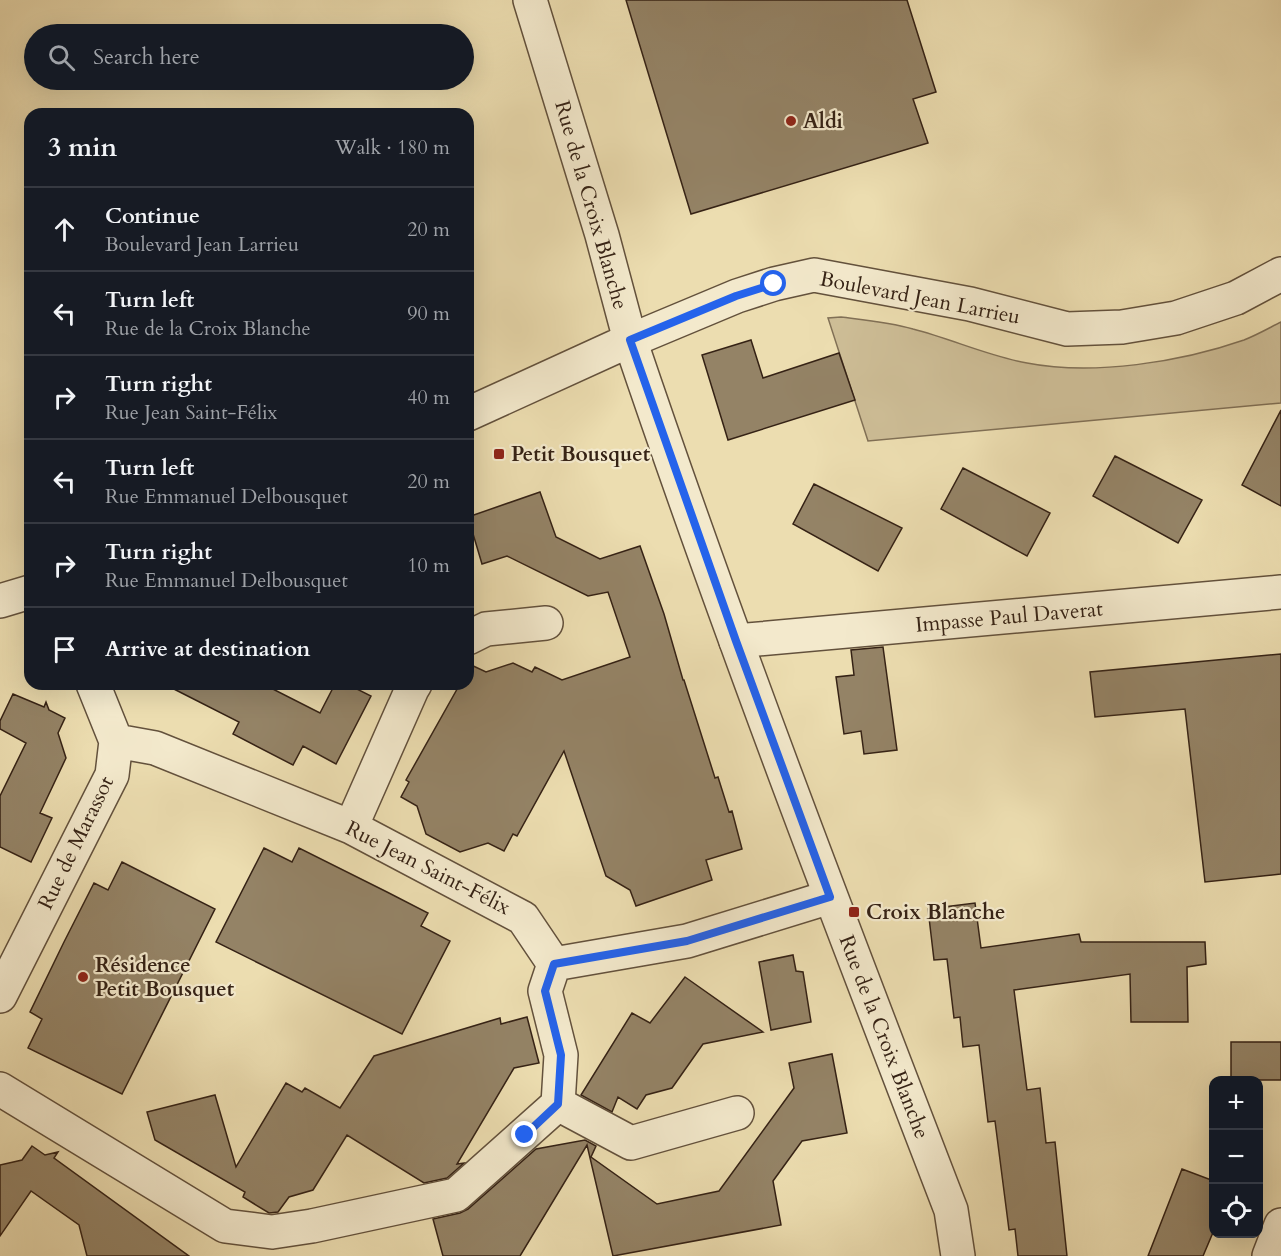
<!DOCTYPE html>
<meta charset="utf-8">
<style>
body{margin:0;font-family:Cardo,serif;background:#20242c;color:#f1f3f6}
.controls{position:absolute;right:18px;bottom:18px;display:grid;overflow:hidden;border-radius:12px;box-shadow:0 6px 24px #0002}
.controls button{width:54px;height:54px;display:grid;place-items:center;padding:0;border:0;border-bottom:2px solid #363941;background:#171b24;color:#f1f3f6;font:30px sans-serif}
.stop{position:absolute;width:18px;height:18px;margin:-14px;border:4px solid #2563eb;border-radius:50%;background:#fff}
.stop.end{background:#2563eb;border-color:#fff;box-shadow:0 2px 6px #0008}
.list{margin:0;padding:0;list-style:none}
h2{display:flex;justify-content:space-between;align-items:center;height:78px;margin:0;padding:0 24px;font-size:26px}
h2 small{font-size:20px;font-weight:400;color:#9ea1a6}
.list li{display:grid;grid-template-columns:39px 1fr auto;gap:18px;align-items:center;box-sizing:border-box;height:84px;padding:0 24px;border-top:2px solid #363941}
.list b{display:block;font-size:22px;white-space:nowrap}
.list p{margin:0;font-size:20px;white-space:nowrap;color:#9ea1a6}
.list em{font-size:20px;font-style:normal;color:#9ea1a6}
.icon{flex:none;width:33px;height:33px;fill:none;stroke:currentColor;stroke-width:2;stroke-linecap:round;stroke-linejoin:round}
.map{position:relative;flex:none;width:1281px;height:1256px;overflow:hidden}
.search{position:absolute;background:#171b24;box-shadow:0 6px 24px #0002;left:24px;top:24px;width:450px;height:66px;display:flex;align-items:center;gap:15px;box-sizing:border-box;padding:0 21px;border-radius:33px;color:#9ea1a6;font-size:22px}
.panel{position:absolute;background:#171b24;box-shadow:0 6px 24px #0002;left:24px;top:108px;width:450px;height:582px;border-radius:18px}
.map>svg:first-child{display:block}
.green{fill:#cdbd96;stroke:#817056;stroke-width:1.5}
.building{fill:#948366;stroke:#352215;stroke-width:1.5}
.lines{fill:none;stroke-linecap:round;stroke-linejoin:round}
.minor-casing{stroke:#63513c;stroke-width:36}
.tertiary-casing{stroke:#63513c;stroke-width:36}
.minor{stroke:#f3e9cc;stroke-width:33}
.tertiary{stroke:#f3e9cc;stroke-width:33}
.route{stroke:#2563eb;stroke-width:8}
.poi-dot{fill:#8f2418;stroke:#f3e9cc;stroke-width:2}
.labels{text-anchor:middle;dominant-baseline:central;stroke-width:4.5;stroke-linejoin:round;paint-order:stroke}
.poi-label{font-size:21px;font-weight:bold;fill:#352215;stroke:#f3e9cc;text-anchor:start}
.street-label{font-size:21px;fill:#352215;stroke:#f3e9cc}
</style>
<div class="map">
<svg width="1281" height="1256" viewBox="0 0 1281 1256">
<rect width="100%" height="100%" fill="#ecddb0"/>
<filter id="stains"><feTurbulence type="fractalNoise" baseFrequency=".00333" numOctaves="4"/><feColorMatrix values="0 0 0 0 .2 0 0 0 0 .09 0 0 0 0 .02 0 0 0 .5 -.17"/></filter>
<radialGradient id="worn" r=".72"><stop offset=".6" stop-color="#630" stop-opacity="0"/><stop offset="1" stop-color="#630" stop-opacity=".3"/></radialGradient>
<path class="green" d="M 841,317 C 865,320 889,322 913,329 C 952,339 988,356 1027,363 C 1093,376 1181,362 1244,340 C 1257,335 1269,328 1281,322 L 1281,403 L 868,441 L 828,318 Z"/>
<path class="building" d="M 626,0 L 907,0 L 936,92 L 913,99 L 928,143 L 691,214 Z
M 751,340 L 763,378 L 839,353 L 855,400 L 728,440 L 702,355 Z
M 1281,410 L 1281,506 L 1242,485 Z
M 1115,456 L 1202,500 L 1178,543 L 1093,496 Z
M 963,468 L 1050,513 L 1027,556 L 941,509 Z
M 814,484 L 902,528 L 878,571 L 793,524 Z
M 540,492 L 556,537 L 600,559 L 640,546 L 664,614 L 683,680 L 684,680 L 715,778 L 718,777 L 729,812 L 732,811 L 742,849 L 706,860 L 712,880 L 636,906 L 630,890 L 606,876 L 564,751 L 517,836 L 513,834 L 504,851 L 488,843 L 460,852 L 426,834 L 417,806 L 401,797 L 409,782 L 406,780 L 460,684 L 468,684 L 469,664 L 486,672 L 513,663 L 532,672 L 535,667 L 562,680 L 630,657 L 608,592 L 588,596 L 507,556 L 482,564 L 468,517 Z
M 883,647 L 897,750 L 864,754 L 861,731 L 844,734 L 836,677 L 854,675 L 851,650 Z
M 1281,654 L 1281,874 L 1205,882 L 1185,709 L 1095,717 L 1090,672 Z
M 164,684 L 263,684 L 320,713 L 335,684 L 347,684 L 371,696 L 336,764 L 303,746 L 293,765 L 233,734 L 239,722 Z
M 13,694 L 44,707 L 46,702 L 49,710 L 65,718 L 58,733 L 66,758 L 40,813 L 52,818 L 31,862 L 0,847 L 0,796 L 26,743 L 0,729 L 0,721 Z
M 264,848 L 292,862 L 299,848 L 387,892 L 428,913 L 421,926 L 450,941 L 402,1034 L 216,942 Z
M 122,862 L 215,909 L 122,1094 L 28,1048 L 42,1019 L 30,1012 L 64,942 L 94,883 L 108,890 Z
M 975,903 L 981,948 L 1079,934 L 1081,942 L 1205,942 L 1206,964 L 1187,967 L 1188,1022 L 1131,1022 L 1130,974 L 1014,990 L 1027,1090 L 1040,1088 L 1046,1143 L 1055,1142 L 1067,1256 L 1018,1256 L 1015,1229 L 1009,1230 L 995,1121 L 988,1122 L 979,1045 L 963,1047 L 960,1017 L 954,1018 L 947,959 L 934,960 L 928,909 Z
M 793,955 L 796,971 L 803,972 L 811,1022 L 771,1030 L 759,962 Z
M 685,977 L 763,1032 L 703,1044 L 672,1088 L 646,1095 L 637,1109 L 618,1097 L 612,1112 L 581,1095 L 632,1013 L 650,1023 Z
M 527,1017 L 539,1063 L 514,1068 L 457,1164 L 464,1163 L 447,1178 L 424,1183 L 347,1135 L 313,1190 L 289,1197 L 278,1212 L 269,1213 L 243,1197 L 245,1192 L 155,1140 L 147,1112 L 215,1095 L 236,1167 L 286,1083 L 302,1092 L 305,1088 L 340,1108 L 374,1056 L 500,1018 L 501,1024 Z
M 1231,1042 L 1281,1042 L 1281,1080 L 1231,1080 Z
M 832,1054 L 847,1133 L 802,1141 L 773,1181 L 781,1225 L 613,1256 L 587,1145 L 520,1256 L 443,1256 L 433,1219 L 460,1213 L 468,1209 L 536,1149 L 585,1140 L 596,1146 L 591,1157 L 657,1204 L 719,1191 L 794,1088 L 789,1063 Z
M 32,1146 L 45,1155 L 58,1152 L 54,1158 L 189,1256 L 87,1256 L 79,1225 L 31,1191 L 0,1236 L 0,1165 L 22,1160 Z
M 1182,1169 L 1214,1181 L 1214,1230 L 1203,1256 L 1148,1256 Z"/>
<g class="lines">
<g class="minor-casing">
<path id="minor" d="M 530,0 L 602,235 L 630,340
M 468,638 L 486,629 L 546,623
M 736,641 L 1281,592
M 116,741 L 155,748 L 351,827 L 523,918 L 554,964 L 687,941 L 830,897
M 351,827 L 412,689 L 415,684
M 0,996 L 112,775 L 116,741 L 93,684
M 0,1089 L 225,1226 L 272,1232 L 312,1226 L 456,1195 L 558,1104 L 561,1055 L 545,991 L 554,964
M 558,1104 L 631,1143 L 737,1113
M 1269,1256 L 1281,1225"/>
</g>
<g class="tertiary-casing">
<path id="tertiary" d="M 630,340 C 729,633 840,922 951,1210 L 958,1256
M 468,414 L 615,347 L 737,296 L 774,284 L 814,275 L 970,304 L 1067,329 L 1122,327 L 1176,318 L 1236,298 L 1281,274
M 0,601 L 30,592"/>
</g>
<use href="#minor" class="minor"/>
<use href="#tertiary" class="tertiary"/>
</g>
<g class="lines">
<path class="route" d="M 525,1135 L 558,1104 L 561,1055 L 545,991 L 554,964 L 687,941 L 830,897 L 736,641 L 630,340 L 736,296 L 774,284"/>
</g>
<g class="poi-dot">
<circle cx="791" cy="121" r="6"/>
<rect x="493" y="448" width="12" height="12" rx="3"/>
<rect x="848" y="906" width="12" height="12" rx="3"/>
<circle cx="83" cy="977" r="6"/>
</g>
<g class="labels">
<g class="poi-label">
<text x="803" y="121">Aldi</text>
<text x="511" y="454">Petit Bousquet</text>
<text x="866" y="912">Croix Blanche</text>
<text x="95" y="965">Résidence<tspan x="95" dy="24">Petit Bousquet</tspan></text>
</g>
<g class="street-label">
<text transform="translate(591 205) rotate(74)">Rue de la Croix Blanche</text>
<text transform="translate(920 298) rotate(11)">Boulevard Jean Larrieu</text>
<text transform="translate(1009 617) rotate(-5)">Impasse Paul Daverat</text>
<text transform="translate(76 843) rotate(-64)">Rue de Marassot</text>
<text transform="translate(428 868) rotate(27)">Rue Jean Saint-Félix</text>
<text transform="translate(884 1037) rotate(69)">Rue de la Croix Blanche</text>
</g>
</g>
<rect width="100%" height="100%" filter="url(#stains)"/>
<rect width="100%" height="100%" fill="url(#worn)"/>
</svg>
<div class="controls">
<button>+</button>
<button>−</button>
<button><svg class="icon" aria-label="locate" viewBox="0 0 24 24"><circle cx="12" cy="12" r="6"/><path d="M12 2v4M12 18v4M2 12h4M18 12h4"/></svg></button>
</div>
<div class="stop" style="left:774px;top:284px"></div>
<div class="stop end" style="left:525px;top:1135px"></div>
<div class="search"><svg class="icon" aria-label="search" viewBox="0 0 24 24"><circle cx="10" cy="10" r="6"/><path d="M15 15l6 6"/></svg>Search here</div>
<section class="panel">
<h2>3 min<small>Walk · 180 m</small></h2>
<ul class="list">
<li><svg class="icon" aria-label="ahead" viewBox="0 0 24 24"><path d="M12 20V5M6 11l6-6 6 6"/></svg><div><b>Continue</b><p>Boulevard Jean Larrieu</p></div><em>20 m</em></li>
<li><svg class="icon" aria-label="left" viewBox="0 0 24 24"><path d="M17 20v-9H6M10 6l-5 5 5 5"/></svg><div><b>Turn left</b><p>Rue de la Croix Blanche</p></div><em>90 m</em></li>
<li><svg class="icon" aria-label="right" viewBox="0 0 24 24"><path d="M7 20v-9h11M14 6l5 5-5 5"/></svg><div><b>Turn right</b><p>Rue Jean Saint-Félix</p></div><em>40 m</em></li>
<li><svg class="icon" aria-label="left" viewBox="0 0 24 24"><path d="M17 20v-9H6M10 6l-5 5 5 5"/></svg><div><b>Turn left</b><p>Rue Emmanuel Delbousquet</p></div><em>20 m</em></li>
<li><svg class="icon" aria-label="right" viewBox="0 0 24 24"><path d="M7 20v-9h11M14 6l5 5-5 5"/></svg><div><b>Turn right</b><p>Rue Emmanuel Delbousquet</p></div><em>10 m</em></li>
<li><svg class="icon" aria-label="arrive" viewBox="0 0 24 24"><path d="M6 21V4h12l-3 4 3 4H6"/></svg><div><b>Arrive at destination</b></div></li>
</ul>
</section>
</div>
